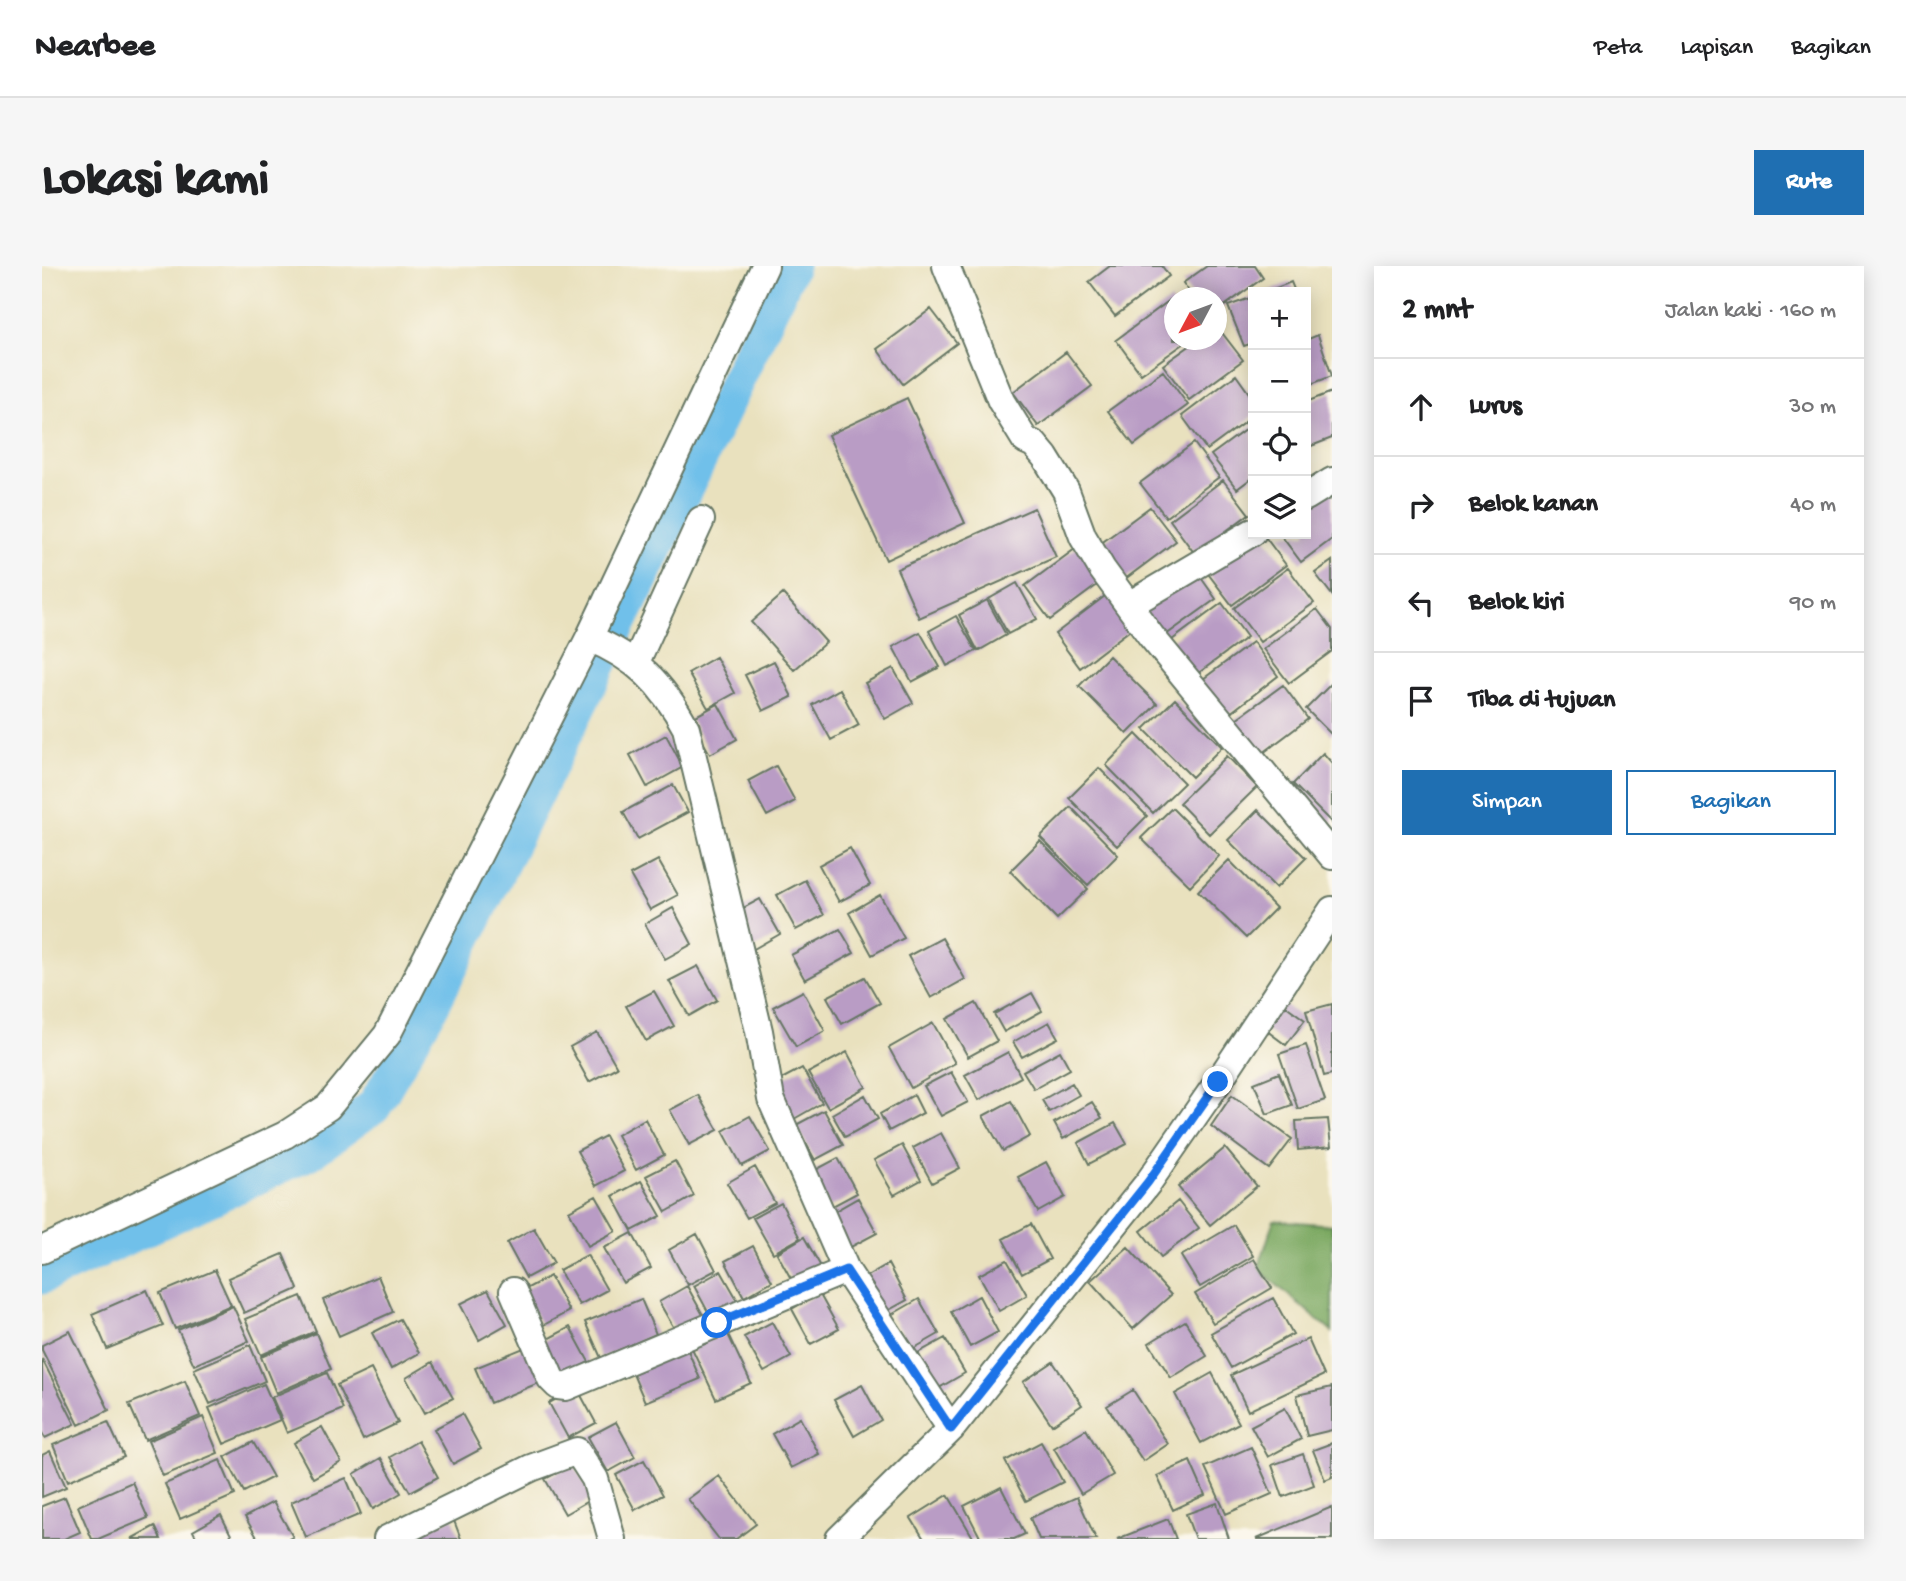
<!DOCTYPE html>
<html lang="id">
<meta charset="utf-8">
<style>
body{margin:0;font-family:"Gochi Hand",sans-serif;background:#f6f6f6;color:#202124}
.controls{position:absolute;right:21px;top:21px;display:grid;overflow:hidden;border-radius:0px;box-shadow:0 4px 18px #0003}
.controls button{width:63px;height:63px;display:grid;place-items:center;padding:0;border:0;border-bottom:2px solid #e0e0e0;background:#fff;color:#202124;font:35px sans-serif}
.compass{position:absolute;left:1122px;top:21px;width:63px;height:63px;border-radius:50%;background:#fff;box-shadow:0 4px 18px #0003;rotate:229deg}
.stop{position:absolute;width:21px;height:21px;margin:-16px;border:5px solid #1a73e8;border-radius:50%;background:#fff}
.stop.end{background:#1a73e8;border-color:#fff;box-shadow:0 2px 7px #0008}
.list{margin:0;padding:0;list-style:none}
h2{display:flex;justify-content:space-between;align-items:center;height:91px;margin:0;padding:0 28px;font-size:30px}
h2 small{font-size:23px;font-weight:400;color:#757577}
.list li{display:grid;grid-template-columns:46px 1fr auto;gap:21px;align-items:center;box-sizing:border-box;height:98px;padding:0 28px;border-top:2px solid #e0e0e0}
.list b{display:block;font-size:26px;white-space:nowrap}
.list em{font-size:23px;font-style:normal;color:#757577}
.actions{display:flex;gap:14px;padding:21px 28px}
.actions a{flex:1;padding:16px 0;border:2px solid #1f6fb2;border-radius:0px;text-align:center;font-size:24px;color:#1f6fb2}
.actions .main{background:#1f6fb2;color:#fff}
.icon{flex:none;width:38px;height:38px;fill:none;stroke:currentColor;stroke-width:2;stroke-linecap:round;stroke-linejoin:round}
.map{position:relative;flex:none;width:1290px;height:1273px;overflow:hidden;border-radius:0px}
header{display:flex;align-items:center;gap:42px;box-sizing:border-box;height:98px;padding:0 35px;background:#fff;border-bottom:2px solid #e0e0e0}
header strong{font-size:33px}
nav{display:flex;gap:38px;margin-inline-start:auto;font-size:24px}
.intro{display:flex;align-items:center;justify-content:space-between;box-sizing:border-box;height:168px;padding:0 42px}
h1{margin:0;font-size:49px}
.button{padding:18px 32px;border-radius:0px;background:#1f6fb2;color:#fff;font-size:24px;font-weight:700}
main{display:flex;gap:42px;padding:0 42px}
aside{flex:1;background:#fff;border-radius:0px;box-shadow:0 4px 18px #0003}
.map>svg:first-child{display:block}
.forest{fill:#7aa860;stroke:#4c724a;stroke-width:2}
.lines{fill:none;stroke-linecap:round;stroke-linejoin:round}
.canal{stroke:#6fc0ea;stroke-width:35}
.building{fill:#b99cc5}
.street-casing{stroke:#667664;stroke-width:30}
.street{stroke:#fff;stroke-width:26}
.route{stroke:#1a73e8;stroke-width:9}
</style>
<header>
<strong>Nearbee</strong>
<nav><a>Peta</a><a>Lapisan</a><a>Bagikan</a></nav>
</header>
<div class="intro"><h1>Lokasi kami</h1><a class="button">Rute</a></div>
<main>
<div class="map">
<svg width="1290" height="1273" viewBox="0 0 1290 1273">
<rect width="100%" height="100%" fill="#fbf7ec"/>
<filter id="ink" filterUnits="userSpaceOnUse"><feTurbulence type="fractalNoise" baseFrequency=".0143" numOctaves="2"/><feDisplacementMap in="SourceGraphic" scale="14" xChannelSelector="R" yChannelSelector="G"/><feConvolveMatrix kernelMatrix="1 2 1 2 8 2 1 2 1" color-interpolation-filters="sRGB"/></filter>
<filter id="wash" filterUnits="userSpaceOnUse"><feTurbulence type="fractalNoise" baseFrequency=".00686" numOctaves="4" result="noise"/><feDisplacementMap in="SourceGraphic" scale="28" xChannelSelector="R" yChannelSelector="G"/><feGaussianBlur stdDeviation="1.57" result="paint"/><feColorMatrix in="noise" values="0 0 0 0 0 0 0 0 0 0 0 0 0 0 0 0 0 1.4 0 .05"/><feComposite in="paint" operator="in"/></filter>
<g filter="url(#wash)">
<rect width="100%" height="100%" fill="#e9e1be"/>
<path class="forest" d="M 1232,954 L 1290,959 L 1290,1066 L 1216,1003 Z"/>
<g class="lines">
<path class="canal" d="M 0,1011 L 267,887 L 332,840 L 391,738 L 659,191 L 749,0"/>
</g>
<g id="blocks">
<path class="building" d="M 1068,0 L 1120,0 L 1127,10 L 1073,50 L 1047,16 Z
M 1165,0 L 1213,0 L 1221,12 L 1174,46 L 1174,32 L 1152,32 L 1141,17 Z
M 1249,16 L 1253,26 L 1224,26 Z
M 1211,31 L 1211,77 L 1202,80 L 1186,40 Z
M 1128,34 L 1132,40 L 1132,74 L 1147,74 L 1099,108 L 1074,74 Z
M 889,43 L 915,77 L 861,118 L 835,83 Z
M 1174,59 L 1201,94 L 1147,134 L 1121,99 L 1156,74 L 1174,74 Z
M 1276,69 L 1290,110 L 1264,120 L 1264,74 Z
M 1024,86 L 1050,120 L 996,160 L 971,126 Z
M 1121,105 L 1146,139 L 1092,179 L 1066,145 Z
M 1194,109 L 1211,133 L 1211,150 L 1165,184 L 1140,150 Z
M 1290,126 L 1290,172 L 1264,182 L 1264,136 Z
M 865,132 L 923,257 L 844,294 L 786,169 Z
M 1211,158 L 1211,211 L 1195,223 L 1169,189 Z
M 1152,177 L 1177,211 L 1124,251 L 1098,217 Z
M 1181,214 L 1207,248 L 1153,288 L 1128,254 Z
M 1290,224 L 1290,273 L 1259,296 L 1238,268 L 1264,268 L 1264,239 Z
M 1108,241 L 1134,275 L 1079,316 L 1054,281 Z
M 992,242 L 1014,291 L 877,352 L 855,303 Z
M 1221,268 L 1244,299 L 1190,339 L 1164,305 Z
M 1037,280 L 1062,314 L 1008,354 L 983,320 Z
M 1290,295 L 1290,329 L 1273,307 Z
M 1246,302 L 1272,337 L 1218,376 L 1192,342 Z
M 1155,306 L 1174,333 L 1121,371 L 1102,345 Z
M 975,317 L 995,353 L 966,368 L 947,333 Z
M 1067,327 L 1092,361 L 1038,402 L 1013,368 Z
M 741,328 L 784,376 L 752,404 L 709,356 Z
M 945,334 L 964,369 L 936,385 L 917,349 Z
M 1180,337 L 1205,371 L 1151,411 L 1126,377 Z
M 1275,343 L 1290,363 L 1290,385 L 1247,417 L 1221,383 Z
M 914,350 L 934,385 L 905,400 L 887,365 Z
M 878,366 L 898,401 L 870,416 L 851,381 Z
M 1211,376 L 1236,410 L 1183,451 L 1157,416 Z
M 1067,390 L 1115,438 L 1085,468 L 1037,420 Z
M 674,391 L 693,427 L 666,442 L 646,407 Z
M 732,395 L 750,431 L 721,445 L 703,409 Z
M 851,402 L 871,437 L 843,453 L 823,417 Z
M 1290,417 L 1290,469 L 1264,443 Z
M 1241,419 L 1266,453 L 1213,493 L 1187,458 Z
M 798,423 L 817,459 L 789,474 L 770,439 Z
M 1133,433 L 1180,481 L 1150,511 L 1102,463 Z
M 676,438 L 695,473 L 668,488 L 648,453 Z
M 1094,468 L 1142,517 L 1111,547 L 1064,499 Z
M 624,469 L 641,501 L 605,521 L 588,489 Z
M 1281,487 L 1290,497 L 1290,557 L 1251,518 Z
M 1185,490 L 1215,521 L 1167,568 L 1137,537 Z
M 734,500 L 753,535 L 725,550 L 706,515 Z
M 1057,502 L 1105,550 L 1075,580 L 1027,532 Z
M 631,519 L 646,546 L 596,573 L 581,546 Z
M 1029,541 L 1076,589 L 1046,619 L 998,571 Z
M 1130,542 L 1177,590 L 1148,620 L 1099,572 Z
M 1216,544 L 1264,592 L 1234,622 L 1186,574 Z
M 998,575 L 1046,623 L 1015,653 L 968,605 Z
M 808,582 L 828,619 L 797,636 L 777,599 Z
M 616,594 L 636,629 L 608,644 L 588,609 Z
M 1187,594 L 1234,642 L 1204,672 L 1156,625 Z
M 763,614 L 782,649 L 754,664 L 735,629 Z
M 838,629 L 862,672 L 830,689 L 807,647 Z
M 718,633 L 738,668 L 710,684 L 690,648 Z
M 631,642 L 650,678 L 623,693 L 603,658 Z
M 798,663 L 812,687 L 763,714 L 749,689 Z
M 900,672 L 923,713 L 889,732 L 866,690 Z
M 656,700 L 675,734 L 647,750 L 627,715 Z
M 823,711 L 838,737 L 800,758 L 785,731 Z
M 612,725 L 632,760 L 604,775 L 584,740 Z
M 761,725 L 783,765 L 754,781 L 731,741 Z
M 990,727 L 1000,745 L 962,766 L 952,748 Z
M 1236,734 L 1263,754 L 1244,779 L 1217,759 Z
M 934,737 L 955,775 L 926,791 L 905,753 Z
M 1290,738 L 1290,808 L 1282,810 L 1264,745 Z
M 1007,756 L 1016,772 L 980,791 L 971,776 Z
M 891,757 L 913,797 L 869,822 L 847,782 Z
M 555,766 L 575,801 L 547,816 L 528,781 Z
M 1264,779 L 1283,834 L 1256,843 L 1237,788 Z
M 1018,785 L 1028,803 L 992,823 L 981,805 Z
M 805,786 L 824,821 L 786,842 L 766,807 Z
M 966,786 L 979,811 L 937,834 L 923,809 Z
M 760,802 L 780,837 L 752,853 L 732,817 Z
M 909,806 L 926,836 L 899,850 L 882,820 Z
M 1237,807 L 1250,839 L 1225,848 L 1212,817 Z
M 1030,817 L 1037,829 L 1007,846 L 1000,834 Z
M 656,829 L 676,864 L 647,879 L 628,844 Z
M 823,829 L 836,853 L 803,871 L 790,848 Z
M 872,829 L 881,847 L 847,865 L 838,848 Z
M 1190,829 L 1250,873 L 1227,903 L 1169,860 Z
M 969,835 L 988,870 L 961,885 L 941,850 Z
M 1050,836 L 1060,852 L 1021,873 L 1012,857 Z
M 782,844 L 801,879 L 773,894 L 754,859 Z
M 708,850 L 728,885 L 700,900 L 681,865 Z
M 603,853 L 622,889 L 594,904 L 575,869 Z
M 1286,853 L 1289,881 L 1256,884 L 1254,855 Z
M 1073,857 L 1085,878 L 1047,898 L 1036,877 Z
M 899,867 L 918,902 L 890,917 L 871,882 Z
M 563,870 L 582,905 L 554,920 L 535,885 Z
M 860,879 L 879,914 L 852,929 L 832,894 Z
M 1183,882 L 1215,920 L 1168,959 L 1136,921 Z
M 796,892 L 815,927 L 787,942 L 768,907 Z
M 633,895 L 652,930 L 624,946 L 604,910 Z
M 1004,896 L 1023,931 L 996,946 L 976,911 Z
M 713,901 L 733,937 L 705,952 L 685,917 Z
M 599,915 L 619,950 L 590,965 L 571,930 Z
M 554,930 L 574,965 L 546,980 L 527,945 Z
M 816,932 L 835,967 L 807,982 L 788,948 Z
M 1136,935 L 1157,962 L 1119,991 L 1099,965 Z
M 739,937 L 758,972 L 731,987 L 711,952 Z
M 989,958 L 1008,993 L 980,1008 L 961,973 Z
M 1192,959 L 1211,990 L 1158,1021 L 1139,990 Z
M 492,962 L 512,997 L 484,1012 L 465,977 Z
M 590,967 L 609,1002 L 581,1017 L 562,982 Z
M 655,968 L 674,1004 L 646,1019 L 627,984 Z
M 762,971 L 782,1006 L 754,1022 L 735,987 Z
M 711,980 L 730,1015 L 702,1031 L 683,995 Z
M 1086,981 L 1129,1029 L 1091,1063 L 1048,1015 Z
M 241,988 L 256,1023 L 202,1047 L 186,1012 Z
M 545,989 L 565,1024 L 537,1039 L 517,1004 Z
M 1212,993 L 1230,1022 L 1171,1057 L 1153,1028 Z
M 965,994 L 985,1029 L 957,1045 L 937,1009 Z
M 846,998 L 865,1034 L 838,1049 L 818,1014 Z
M 173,1004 L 189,1039 L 133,1063 L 118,1027 Z
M 679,1005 L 699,1040 L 671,1055 L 652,1020 Z
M 336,1010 L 351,1046 L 297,1070 L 281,1034 Z
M 508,1010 L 527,1045 L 500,1060 L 480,1025 Z
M 645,1020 L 665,1056 L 637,1071 L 617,1036 Z
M 105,1024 L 121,1060 L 65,1083 L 50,1048 Z
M 446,1024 L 465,1058 L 437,1074 L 418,1038 Z
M 777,1027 L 797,1063 L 769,1078 L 750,1043 Z
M 259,1030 L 274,1065 L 219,1089 L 203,1053 Z
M 937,1030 L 956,1066 L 928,1081 L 909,1046 Z
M 1231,1032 L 1251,1068 L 1189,1102 L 1169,1067 Z
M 599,1033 L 614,1068 L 559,1092 L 543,1056 Z
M 877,1033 L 897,1068 L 869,1084 L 849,1049 Z
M 191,1040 L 207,1075 L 152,1099 L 136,1064 Z
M 358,1053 L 377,1087 L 349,1103 L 330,1067 Z
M 1143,1055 L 1165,1090 L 1129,1112 L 1107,1077 Z
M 730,1056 L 749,1091 L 722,1106 L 702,1071 Z
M 528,1061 L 547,1096 L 519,1111 L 500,1076 Z
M 683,1062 L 709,1117 L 674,1133 L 648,1078 Z
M 28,1065 L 67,1144 L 37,1159 L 0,1084 L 0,1079 Z
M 274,1067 L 289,1103 L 234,1127 L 219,1091 Z
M 903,1072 L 923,1107 L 895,1123 L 876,1087 Z
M 1266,1073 L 1282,1109 L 1206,1145 L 1189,1109 Z
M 643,1077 L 658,1113 L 603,1136 L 588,1101 Z
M 208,1079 L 223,1115 L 168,1138 L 152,1103 Z
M 489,1079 L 504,1114 L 448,1137 L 433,1102 Z
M 0,1093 L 33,1158 L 3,1172 L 0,1167 Z
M 391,1096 L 411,1132 L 383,1147 L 364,1112 Z
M 1011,1096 L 1040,1139 L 1010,1159 L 981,1116 Z
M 329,1103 L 356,1157 L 321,1174 L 295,1119 Z
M 285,1107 L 301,1143 L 245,1167 L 230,1131 Z
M 1170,1107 L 1197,1157 L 1159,1177 L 1133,1128 Z
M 143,1115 L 158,1150 L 103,1174 L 87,1138 Z
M 222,1118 L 238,1154 L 182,1178 L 167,1142 Z
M 820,1119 L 839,1154 L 812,1170 L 792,1134 Z
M 1290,1121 L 1290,1164 L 1265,1170 L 1255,1129 Z
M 535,1122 L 554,1157 L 526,1172 L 507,1137 Z
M 1091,1124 L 1126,1178 L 1101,1195 L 1065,1140 Z
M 1243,1142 L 1259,1173 L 1226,1191 L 1209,1160 Z
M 420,1148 L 439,1183 L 411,1198 L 392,1163 Z
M 161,1151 L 176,1187 L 121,1210 L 106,1175 Z
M 758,1152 L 777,1188 L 749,1202 L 730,1168 Z
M 66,1156 L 82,1191 L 26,1215 L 11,1179 Z
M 574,1156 L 593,1191 L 566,1206 L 546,1171 Z
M 280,1161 L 299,1196 L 271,1212 L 252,1177 Z
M 1044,1163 L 1071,1209 L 1039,1228 L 1012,1182 Z
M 376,1175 L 396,1211 L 368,1226 L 348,1191 Z
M 211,1176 L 231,1211 L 202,1226 L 183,1191 Z
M 999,1176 L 1021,1216 L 984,1235 L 963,1195 Z
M 1290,1177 L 1290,1211 L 1283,1214 L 1271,1184 Z
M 1209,1181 L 1230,1228 L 1184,1248 L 1163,1201 Z
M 8,1185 L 24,1221 L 0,1231 L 0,1189 Z
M 1261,1188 L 1272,1219 L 1241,1231 L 1230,1199 Z
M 339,1192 L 359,1227 L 331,1243 L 312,1208 Z
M 178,1194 L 193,1229 L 138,1253 L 123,1218 Z
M 602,1194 L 621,1229 L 593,1244 L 574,1209 Z
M 1148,1195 L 1163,1229 L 1131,1244 L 1115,1210 Z
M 531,1198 L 551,1232 L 523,1248 L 503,1213 Z
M 677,1210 L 714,1258 L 694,1273 L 677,1273 L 646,1233 Z
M 304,1212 L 319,1248 L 264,1271 L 249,1236 Z
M 90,1216 L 106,1252 L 56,1273 L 50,1273 L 36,1240 Z
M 959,1221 L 983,1268 L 972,1273 L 939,1273 L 922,1240 Z
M 906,1229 L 932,1273 L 882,1273 L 869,1252 Z
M 23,1231 L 38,1266 L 22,1273 L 0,1273 L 0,1240 Z
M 1035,1231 L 1054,1273 L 997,1273 L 988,1252 Z
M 231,1236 L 251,1271 L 247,1273 L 216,1273 L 203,1251 Z
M 1175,1237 L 1187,1273 L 1153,1273 L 1144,1248 Z
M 1290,1241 L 1290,1273 L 1214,1273 Z
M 179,1249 L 191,1273 L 155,1273 L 151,1265 Z
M 411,1252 L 419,1273 L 363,1273 Z
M 1126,1253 L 1134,1273 L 1075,1273 Z
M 113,1260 L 119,1273 L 89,1273 Z"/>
</g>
</g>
<g filter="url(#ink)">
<use href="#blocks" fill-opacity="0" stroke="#667664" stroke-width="2"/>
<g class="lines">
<g class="street-casing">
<path id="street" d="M 904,0 L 959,135 L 983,174 L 992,178 L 1003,191 L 1024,225 L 1041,271 L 1060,303 L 1109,370 L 1290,590
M 1264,231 L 1290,215
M 1087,339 L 1211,266
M 547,372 C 595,392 620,417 644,462 L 717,765 L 729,833 L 804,1004 L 909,1163
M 594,396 L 659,254
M 0,984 L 243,869 L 286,841 L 345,769 L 547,372 L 723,0
M 471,1025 L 509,1113 L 516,1120 L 524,1121 L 804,1004
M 345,1273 L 489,1202 L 535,1185 L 553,1213 L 570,1273
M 797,1273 L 909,1163 L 1106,917 L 1176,816 L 1290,644"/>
</g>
<use href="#street" class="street"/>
</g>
</g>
<g class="lines" filter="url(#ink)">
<path class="route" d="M 675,1057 L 804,1004 L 909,1163 L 1106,916 L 1176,816"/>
</g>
</svg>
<div class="controls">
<button>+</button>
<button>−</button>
<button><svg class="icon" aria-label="locate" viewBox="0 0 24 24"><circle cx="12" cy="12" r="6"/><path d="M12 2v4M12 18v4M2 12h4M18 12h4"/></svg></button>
<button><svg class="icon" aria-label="layers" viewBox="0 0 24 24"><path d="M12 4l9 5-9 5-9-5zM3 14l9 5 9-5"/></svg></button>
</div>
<svg class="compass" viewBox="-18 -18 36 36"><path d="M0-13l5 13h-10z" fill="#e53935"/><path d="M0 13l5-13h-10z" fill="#757577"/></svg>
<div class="stop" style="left:675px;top:1057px"></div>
<div class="stop end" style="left:1176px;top:816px"></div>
</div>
<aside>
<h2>2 mnt<small>Jalan kaki · 160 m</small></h2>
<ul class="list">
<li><svg class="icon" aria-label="ahead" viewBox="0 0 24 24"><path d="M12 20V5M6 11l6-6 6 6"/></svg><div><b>Lurus</b></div><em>30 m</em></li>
<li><svg class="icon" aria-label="right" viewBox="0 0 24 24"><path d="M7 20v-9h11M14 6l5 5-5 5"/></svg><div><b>Belok kanan</b></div><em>40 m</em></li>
<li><svg class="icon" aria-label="left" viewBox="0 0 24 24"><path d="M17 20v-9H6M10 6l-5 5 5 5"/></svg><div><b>Belok kiri</b></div><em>90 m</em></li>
<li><svg class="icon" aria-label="arrive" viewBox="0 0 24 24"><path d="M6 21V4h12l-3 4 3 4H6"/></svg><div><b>Tiba di tujuan</b></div></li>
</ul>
<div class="actions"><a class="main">Simpan</a><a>Bagikan</a></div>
</aside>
</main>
